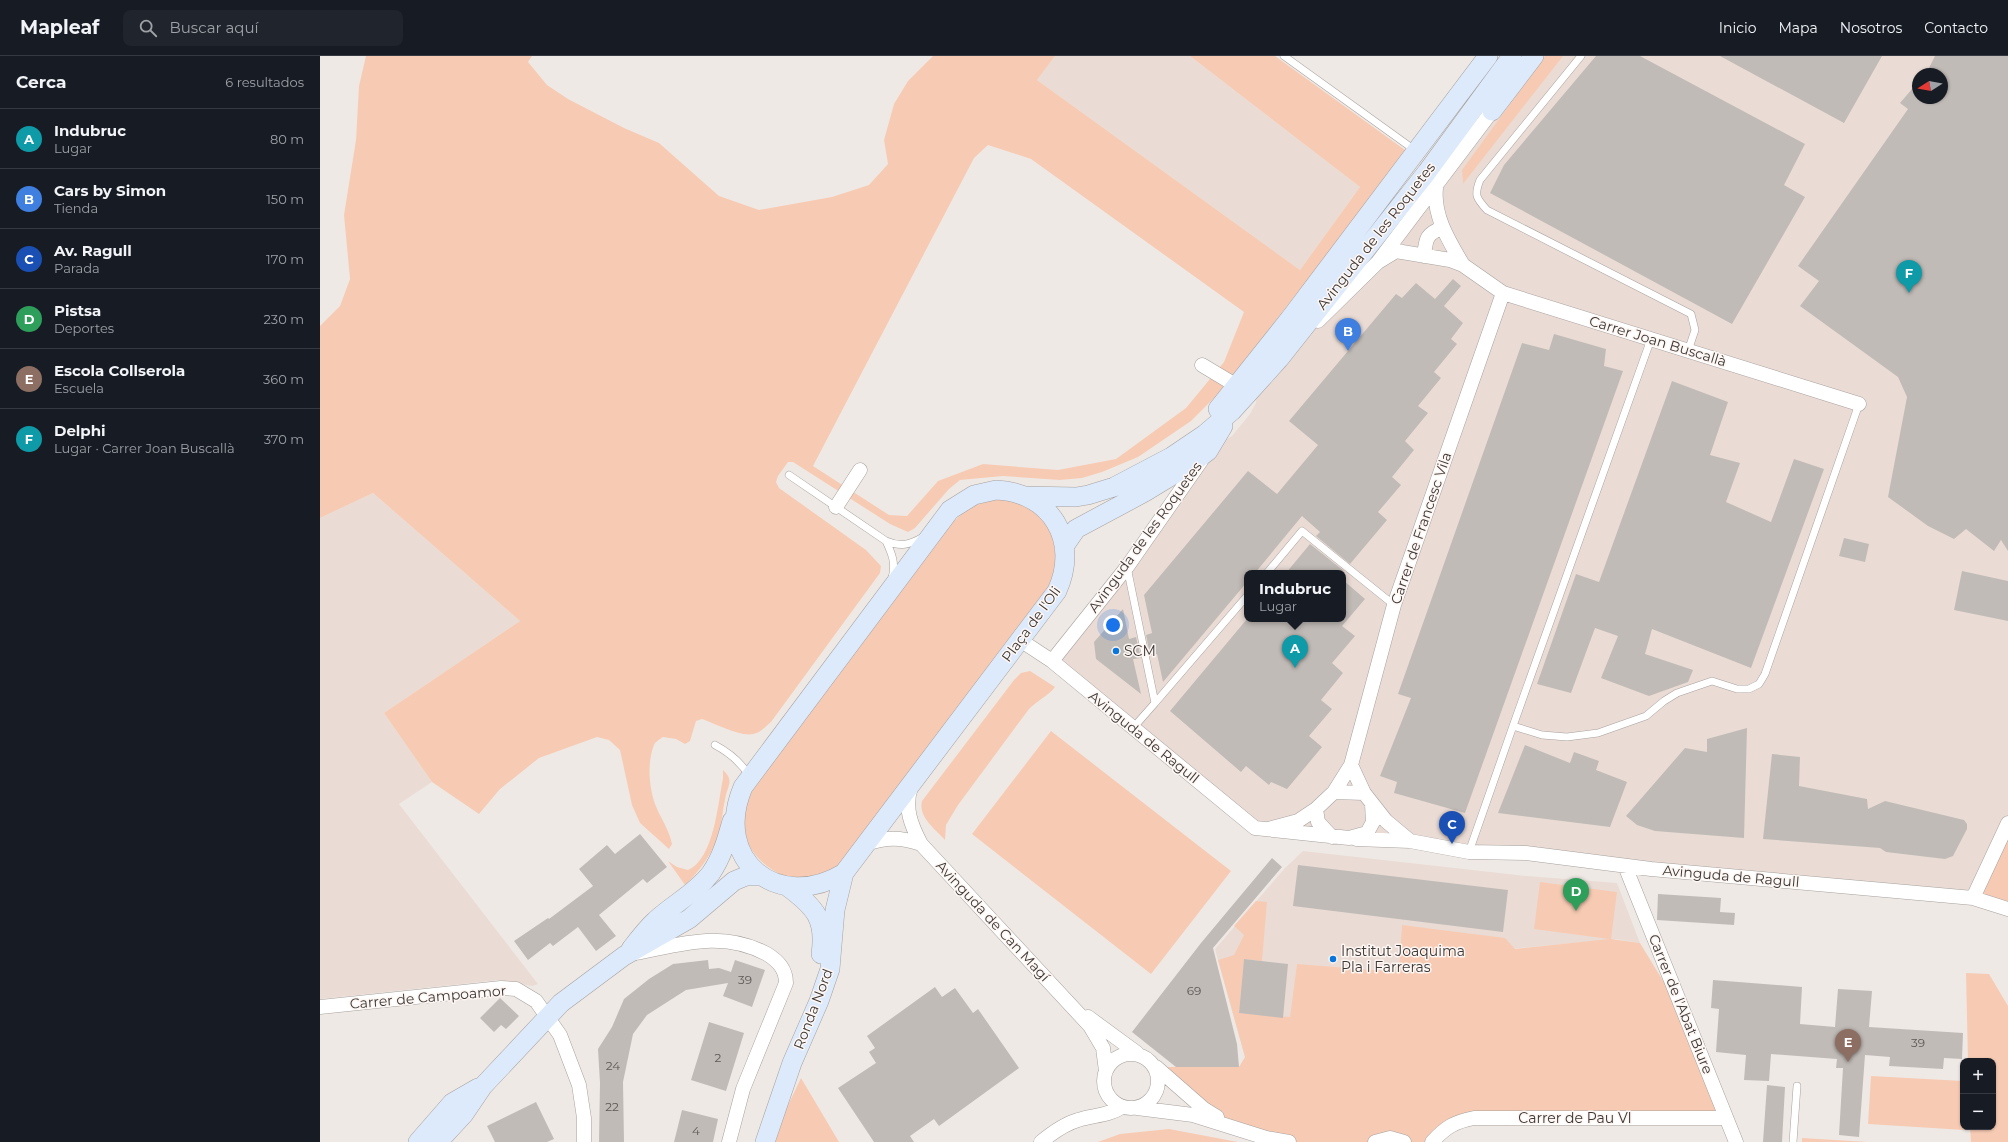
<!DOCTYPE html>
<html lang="es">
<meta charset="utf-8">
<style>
body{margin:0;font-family:Montserrat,sans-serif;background:#20242c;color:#f1f3f6}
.controls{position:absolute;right:12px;bottom:12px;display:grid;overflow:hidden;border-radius:8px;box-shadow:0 1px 3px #0004}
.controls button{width:36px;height:36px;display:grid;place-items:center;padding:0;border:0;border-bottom:1px solid #363941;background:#171b24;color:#f1f3f6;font:20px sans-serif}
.compass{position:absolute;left:1592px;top:12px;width:36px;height:36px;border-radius:50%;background:#171b24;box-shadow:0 1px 3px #0004;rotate:259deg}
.you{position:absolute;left:793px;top:569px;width:14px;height:14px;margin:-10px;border:3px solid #fff;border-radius:50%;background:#1a73e8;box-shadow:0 0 0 6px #1a73e833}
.badge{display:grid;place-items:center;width:26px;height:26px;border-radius:50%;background:#0f766e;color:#fff;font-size:13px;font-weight:700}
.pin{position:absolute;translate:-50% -33px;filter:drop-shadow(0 1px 2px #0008)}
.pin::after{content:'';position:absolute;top:21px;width:14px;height:12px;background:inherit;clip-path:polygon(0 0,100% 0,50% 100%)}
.popup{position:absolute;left:924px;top:514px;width:102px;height:52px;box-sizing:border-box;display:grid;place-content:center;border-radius:8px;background:#171b24;filter:drop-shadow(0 1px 3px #0005);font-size:13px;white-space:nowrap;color:#9ea1a6}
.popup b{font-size:15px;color:#f1f3f6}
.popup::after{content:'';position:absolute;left:50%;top:100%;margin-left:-8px;border:8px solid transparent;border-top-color:#171b24}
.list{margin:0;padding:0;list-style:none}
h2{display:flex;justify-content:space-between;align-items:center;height:52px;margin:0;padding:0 16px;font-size:17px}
h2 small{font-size:13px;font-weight:400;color:#9ea1a6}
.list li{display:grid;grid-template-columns:26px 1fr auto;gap:12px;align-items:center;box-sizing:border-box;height:60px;padding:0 16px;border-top:1px solid #363941}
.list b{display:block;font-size:15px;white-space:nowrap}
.list p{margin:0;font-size:13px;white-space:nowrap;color:#9ea1a6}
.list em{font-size:13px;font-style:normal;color:#9ea1a6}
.icon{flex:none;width:22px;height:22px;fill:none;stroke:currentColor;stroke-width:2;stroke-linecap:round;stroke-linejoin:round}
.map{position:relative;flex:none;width:1688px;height:1086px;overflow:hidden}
header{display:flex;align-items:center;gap:24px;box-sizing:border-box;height:56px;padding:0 20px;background:#171b24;border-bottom:1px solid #363941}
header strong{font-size:19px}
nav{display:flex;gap:22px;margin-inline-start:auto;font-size:14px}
.search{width:280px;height:36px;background:#20242c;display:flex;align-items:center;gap:10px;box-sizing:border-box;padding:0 14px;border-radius:8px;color:#9ea1a6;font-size:15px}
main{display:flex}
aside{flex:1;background:#171b24}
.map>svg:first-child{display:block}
.built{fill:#eadcd5;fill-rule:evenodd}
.green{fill:#f7cbb3;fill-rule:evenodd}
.building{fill:#c1bbb7}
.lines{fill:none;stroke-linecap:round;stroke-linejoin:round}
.lane-casing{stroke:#a7a19e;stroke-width:8}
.street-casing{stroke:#a7a19e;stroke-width:15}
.secondary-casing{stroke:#a7a19e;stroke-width:20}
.lane{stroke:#fff;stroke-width:7}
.street{stroke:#fff;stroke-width:14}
.secondary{stroke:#dceafc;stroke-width:19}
.poi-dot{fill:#0976dd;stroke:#fdf6f2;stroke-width:1.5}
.labels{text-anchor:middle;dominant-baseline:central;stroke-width:3;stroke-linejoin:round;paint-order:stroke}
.number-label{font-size:12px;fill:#5c5856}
.street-label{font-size:14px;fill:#3a3736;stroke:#fdf6f2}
.poi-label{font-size:14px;fill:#3a3736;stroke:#fdf6f2;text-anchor:start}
</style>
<header>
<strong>Mapleaf</strong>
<div class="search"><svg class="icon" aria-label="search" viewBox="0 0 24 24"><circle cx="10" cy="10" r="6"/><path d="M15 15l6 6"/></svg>Buscar aquí</div>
<nav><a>Inicio</a><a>Mapa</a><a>Nosotros</a><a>Contacto</a></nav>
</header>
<main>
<aside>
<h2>Cerca<small>6 resultados</small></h2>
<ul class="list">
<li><span class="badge" style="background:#0f9aa8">A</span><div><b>Indubruc</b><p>Lugar</p></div><em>80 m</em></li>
<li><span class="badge" style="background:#3f7fe0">B</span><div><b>Cars by Simon</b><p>Tienda</p></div><em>150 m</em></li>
<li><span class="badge" style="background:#1a4fb4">C</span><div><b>Av. Ragull</b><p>Parada</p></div><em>170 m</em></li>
<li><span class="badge" style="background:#2e9e5b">D</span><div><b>Pistsa</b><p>Deportes</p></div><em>230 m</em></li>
<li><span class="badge" style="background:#8d6e63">E</span><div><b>Escola Collserola</b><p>Escuela</p></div><em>360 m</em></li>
<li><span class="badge" style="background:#0f9aa8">F</span><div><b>Delphi</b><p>Lugar · Carrer Joan Buscallà</p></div><em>370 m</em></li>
</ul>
</aside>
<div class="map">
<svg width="1688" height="1086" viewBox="0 0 1688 1086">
<rect width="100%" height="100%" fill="#efe9e5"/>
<path class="built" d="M 735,0 L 870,0 L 1040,131 L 980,214 L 717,24 Z
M 1214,0 L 1688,0 L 1688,767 L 1653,842 L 935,772 L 732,605 L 896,389 L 912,380 L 930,358 L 936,347 L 937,327 ZM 1598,18 L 1622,18 L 1622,42 L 1598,42 ZM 927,517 L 1023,517 L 1023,563 L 927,563 Z
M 53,437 L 200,565 L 64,657 L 112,726 L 79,748 L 218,928 L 212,930 L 179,924 L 0,943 L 0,462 Z
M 983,795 L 1207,820 L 1297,827 L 1320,887 L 1296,883 L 1158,896 L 925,1001 L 895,893 L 965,812 Z"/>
<path class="green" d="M 46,0 L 212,0 L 208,6 L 227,29 L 248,43 L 304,72 L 339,87 L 399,140 L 439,154 L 512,141 L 549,129 L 568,108 L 564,84 L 574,48 L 588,25 L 613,0 L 735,0 L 717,24 L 980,214 L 1040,131 L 870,0 L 955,0 L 1085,94 L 989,222 L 897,339 L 871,365 L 818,401 L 782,416 L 762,422 L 740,424 L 683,420 L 640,424 L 629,433 L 595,472 L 588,476 L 570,468 L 473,406 L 468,406 L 458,420 L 456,426 L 459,432 L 546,494 L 561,510 L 560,517 L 451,666 C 445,671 440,677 433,678 C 420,681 394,667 382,663 L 376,665 L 370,685 L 365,688 L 356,683 L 343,681 C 340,683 335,686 334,689 C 327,706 329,731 335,748 C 340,761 349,773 352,788 L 349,793 L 320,767 L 312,749 L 300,694 L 289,684 L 277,681 L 219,702 L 180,733 L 159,758 L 112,726 L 64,657 L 200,565 L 53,437 L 0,462 L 0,270 L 20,250 L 30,223 L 24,159 L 36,84 L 39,30 ZM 668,89 L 711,103 L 924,256 L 904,306 L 866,352 L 796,403 L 738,414 L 663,408 L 618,425 L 587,460 L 569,459 L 493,410 L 654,102 Z
M 1225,0 L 1243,0 L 1143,128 L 1142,114 Z
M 675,443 L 701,445 L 719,457 L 731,471 L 738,493 L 733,525 L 516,812 C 506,817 493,823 481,823 C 457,823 430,801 424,777 C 421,762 428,746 433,732 L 634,465 L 650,451 Z
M 710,615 L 735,631 C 730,638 716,646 709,653 L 638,749 L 626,769 L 625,784 C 615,773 598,761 602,745 L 694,624 L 701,617 Z
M 731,675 L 911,815 L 831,918 L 652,778 Z
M 403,714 C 415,725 407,730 405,744 C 402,756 402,770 398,781 C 391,799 379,816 365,829 L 348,805 L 357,811 L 368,814 C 394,803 398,747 403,722 Z
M 1688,767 L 1688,853 L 1653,842 Z
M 1220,826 L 1297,836 L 1291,883 L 1320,887 L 1368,966 L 1406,1062 L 1154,1062 L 1112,1086 L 969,1086 L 916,1071 L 836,1011 L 919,1011 L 925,1001 L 898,904 L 914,899 L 924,879 L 914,870 L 936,845 L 947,846 L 942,905 L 924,903 L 919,957 L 970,961 L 977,908 L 1079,916 L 1082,869 L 1185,882 L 1195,893 L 1289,883 L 1214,873 Z
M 1646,917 L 1669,918 L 1688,950 L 1688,1086 L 1651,1086 L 1650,1071 L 1673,1071 L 1673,1005 L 1648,1005 Z
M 1551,1020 L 1643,1025 L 1644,1074 L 1548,1068 Z
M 481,1022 L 519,1086 L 454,1086 L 459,1068 Z
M 849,1073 L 918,1086 L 778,1086 L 800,1078 Z
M 1482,1082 L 1548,1086 L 1482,1086 Z"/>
<path class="building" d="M 1276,0 L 1320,0 L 1485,88 L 1464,129 L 1485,141 L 1412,268 L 1170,137 L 1184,109 Z
M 1400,0 L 1562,0 L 1524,67 Z
M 1615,0 L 1688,0 L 1688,495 L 1681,484 L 1674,495 L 1646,473 L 1634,483 L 1608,470 L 1568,441 L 1587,341 L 1578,321 L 1480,250 L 1499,225 L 1478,210 L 1588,53 L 1580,47 L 1598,26 L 1598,42 L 1622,42 L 1622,18 L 1606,18 Z
M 1133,223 L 1141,230 L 1124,250 L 1143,267 L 1131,283 L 1137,288 L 1114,316 L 1121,322 L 1098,350 L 1108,357 L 1085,385 L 1094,394 L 1072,421 L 1081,429 L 1058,456 L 1067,464 L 1030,508 L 996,480 L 1000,476 L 982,460 L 935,517 L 927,517 L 927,526 L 843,626 L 837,598 L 830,599 L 826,579 L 832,577 L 824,539 L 928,415 L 957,438 L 998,389 L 969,365 L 1076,238 L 1082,242 L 1096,227 L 1115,243 Z
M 1234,278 L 1286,293 L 1284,310 L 1303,315 L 1145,757 L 1074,737 L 1077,726 L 1060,720 L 1091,642 L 1078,638 L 1202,287 L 1229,294 Z
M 1352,325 L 1408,346 L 1390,399 L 1420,407 L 1406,446 L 1451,466 L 1474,403 L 1504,413 L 1431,612 L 1332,573 L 1325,598 L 1373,614 L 1368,626 L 1329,640 L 1281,622 L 1298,580 L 1275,572 L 1251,637 L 1217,628 L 1256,518 L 1279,526 Z
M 1524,482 L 1549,488 L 1545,506 L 1519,500 Z
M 990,488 L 1024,515 L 1023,517 L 966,517 Z
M 1642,515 L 1688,525 L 1688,565 L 1634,554 Z
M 1023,524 L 1045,543 L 1022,570 L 1035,580 L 1012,607 L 1023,617 L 1001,644 L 1012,653 L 989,680 L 1002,691 L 967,733 L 951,726 L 949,729 L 926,710 L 921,716 L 850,655 L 927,563 L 1023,563 Z
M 803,553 L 809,583 L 816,581 L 821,602 L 813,603 L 821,638 L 776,603 L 774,586 Z
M 1427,672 L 1424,782 L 1335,775 L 1317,769 L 1306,760 L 1365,692 L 1387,696 L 1387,683 Z
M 1205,689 L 1250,707 L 1254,696 L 1279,705 L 1276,714 L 1307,726 L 1290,771 L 1178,757 Z
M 1452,698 L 1480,701 L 1479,730 L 1547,743 L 1548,753 L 1565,745 L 1644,764 L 1647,768 L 1647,773 L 1633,800 L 1625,803 L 1566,796 L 1560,792 L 1443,783 Z
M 320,778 L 347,811 L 327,827 L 323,823 L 279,859 L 296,880 L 276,895 L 258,871 L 233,890 L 230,887 L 208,904 L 194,885 L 228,862 L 229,863 L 273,830 L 259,813 L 287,789 L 295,798 Z
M 952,802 L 962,811 L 893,892 L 917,988 L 919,1011 L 856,1011 L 812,976 L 881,887 Z
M 978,809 L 1188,834 L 1183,876 L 973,850 Z
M 1338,838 L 1401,842 L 1400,856 L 1415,857 L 1414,869 L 1337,864 Z
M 924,903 L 968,908 L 963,962 L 919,957 Z
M 388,904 L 389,913 L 399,912 L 411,916 L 415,904 L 445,914 L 432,951 L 403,940 L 408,927 L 366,934 L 327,959 L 313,978 L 303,1026 L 304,1086 L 279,1086 L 280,1027 L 278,993 L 292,971 L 304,943 L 329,923 L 353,908 Z
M 1393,924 L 1482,931 L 1480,968 L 1515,971 L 1518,933 L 1552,935 L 1549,971 L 1643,977 L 1642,1003 L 1624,1002 L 1623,1013 L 1569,1010 L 1570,1001 L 1545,999 L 1539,1081 L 1519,1079 L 1523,1012 L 1516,1012 L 1517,1003 L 1451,998 L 1449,1025 L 1424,1024 L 1426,999 L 1396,996 L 1399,953 L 1391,952 Z
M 615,931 L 622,941 L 635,932 L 653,957 L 658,953 L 699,1012 L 619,1070 L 614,1063 L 590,1080 L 594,1086 L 554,1086 L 518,1032 L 556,1007 L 549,996 L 555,992 L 547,980 Z
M 180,942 L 199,960 L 186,973 L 181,969 L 174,976 L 160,962 Z
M 389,966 L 424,977 L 406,1035 L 371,1024 Z
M 1447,1029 L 1465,1031 L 1462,1086 L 1443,1086 Z
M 216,1046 L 234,1083 L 227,1086 L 175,1086 L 167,1070 Z
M 362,1054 L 398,1063 L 393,1086 L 354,1086 Z"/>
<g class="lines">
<g class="lane-casing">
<path id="lane" d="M 964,0 L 1096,95
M 1261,0 L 1160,124 C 1154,139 1156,142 1167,154 L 1371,258 L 1375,274 L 1368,295
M 469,419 L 566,485 C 580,491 590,489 603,481
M 566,485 C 572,498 576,507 572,522
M 807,511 L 835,647 L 813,672
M 947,517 L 982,475 L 1074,549
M 835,647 L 927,540
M 1193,670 L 1331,283
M 395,689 C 410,697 421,706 430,721
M 1149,796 L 1193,670 L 1222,679 L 1247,681 L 1278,677 L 1326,660 L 1344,645 L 1357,637 L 1392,625 L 1417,633 L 1429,633 L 1439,628 L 1445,618 L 1539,348
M 1473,1086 L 1477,1030"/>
</g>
<g class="street-casing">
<path id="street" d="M 1116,132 C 1113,160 1129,185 1143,209
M 1104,200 C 1106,183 1106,178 1122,172
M 1058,206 L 1076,195 L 1130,204 L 1143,209 L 1183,237 L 1539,348
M 998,265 L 1058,206 L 1172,55
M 882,309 L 917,330
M 516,451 L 540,414
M 700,584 L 732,605 L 935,772 L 1029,782 L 1047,777 L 1053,766 L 1052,748
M 732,605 L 807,511 L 881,405
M 1031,709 L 1044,737 L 1066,765 L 1090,785 L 1149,796 L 1206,797 L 1331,813 L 1653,842 L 1688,853
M 591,731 C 584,752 591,769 601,788 L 770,970 L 783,992 L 786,1015
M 1014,736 L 1044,737
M 996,753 L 998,766 L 1012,781
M 948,773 L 978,765 L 996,753 L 1014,736 L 1031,709 L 1074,549 L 1183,237
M 1036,783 L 1090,785
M 546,788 C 566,781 581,781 601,788
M 1305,810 L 1416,1086
M 1653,842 L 1688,767
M 316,897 C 362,888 403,874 447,898 C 458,905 466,913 466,927 L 423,1033 L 409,1086
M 0,951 L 181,932 L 196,933 L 216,945 L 240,979 L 259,1029 L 264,1062 L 264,1086
M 768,961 L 817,997
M784 1025a27 27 0 1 1 54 0a27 27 0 1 1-54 0Z
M 836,1011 L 884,1053 L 897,1061
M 817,1052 L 873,1059 L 946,1082 L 969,1086
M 721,1086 C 732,1077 744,1068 758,1064 C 773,1059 788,1060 802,1051
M 1055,1086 L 1070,1082 L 1084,1086
M 1112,1086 C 1126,1071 1134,1066 1154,1062 L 1406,1062"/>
</g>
<g class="secondary-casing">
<path id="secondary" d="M 1172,55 L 1214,0
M 898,353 L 972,260 L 1168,0
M 676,434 C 731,436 760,485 737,535 L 524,817 C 458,857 392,804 423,731 L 630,454 L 654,439 Z
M 705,440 L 756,441 L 768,439 L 794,431 L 851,401 L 885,378 L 912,355 L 959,303 L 1107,116 L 1192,0
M 745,489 L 756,473 L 825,436 L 871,408 L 888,395 L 903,370
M 468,831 C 495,851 506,863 501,898
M 311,893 C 318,884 326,873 335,865 C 353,848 376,837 391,817 C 402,801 407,783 412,765
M 98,1086 L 132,1047 L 158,1032
M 118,1086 L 144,1058 L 163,1030 L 241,947 L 304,900 L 369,863 L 414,825 L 426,820 L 441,820
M 445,1086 L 472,1007 L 499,945 L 510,913 L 515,854 L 524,817"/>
</g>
<use href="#lane" class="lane"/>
<use href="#street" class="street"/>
<use href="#secondary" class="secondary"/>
</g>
<g class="poi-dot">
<circle cx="796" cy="595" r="4"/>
<circle cx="1013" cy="903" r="4"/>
</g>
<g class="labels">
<g class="number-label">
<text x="425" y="923">39</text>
<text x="874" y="934">69</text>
<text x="1598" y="986">39</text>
<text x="398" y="1001">2</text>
<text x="293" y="1009">24</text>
<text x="292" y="1050">22</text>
<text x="376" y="1074">4</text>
</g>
<g class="street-label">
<text transform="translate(1056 180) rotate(-52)">Avinguda de les Roquetes</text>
<text transform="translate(1338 285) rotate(17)">Carrer Joan Buscallà</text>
<text transform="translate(1101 472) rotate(-71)">Carrer de Francesc Vila</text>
<text transform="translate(825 481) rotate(-54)">Avinguda de les Roquetes</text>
<text transform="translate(711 568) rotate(-54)">Plaça de l'Oli</text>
<text transform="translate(824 681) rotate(39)">Avinguda de Ragull</text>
<text transform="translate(1411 820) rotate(5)">Avinguda de Ragull</text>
<text transform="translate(673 865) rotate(47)">Avinguda de Can Magí</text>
<text transform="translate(108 941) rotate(-5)">Carrer de Campoamor</text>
<text transform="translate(1361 948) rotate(68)">Carrer de l'Abat Biure</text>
<text transform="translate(493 953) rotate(-69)">Ronda Nord</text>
<text x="1255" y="1062">Carrer de Pau VI</text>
</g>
<g class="poi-label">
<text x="804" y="595">SCM</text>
<text x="1021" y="895">Institut Joaquima<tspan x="1021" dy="16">Pla i Farreras</tspan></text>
</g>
</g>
</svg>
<div class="controls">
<button>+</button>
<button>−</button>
</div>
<svg class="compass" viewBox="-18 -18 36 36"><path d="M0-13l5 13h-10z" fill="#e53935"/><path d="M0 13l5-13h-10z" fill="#9ea1a6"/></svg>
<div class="you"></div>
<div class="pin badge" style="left:975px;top:612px;background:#0f9aa8">A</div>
<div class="popup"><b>Indubruc</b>Lugar</div>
<div class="pin badge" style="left:1028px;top:295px;background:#3f7fe0">B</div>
<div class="pin badge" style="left:1132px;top:788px;background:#1a4fb4">C</div>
<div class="pin badge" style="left:1256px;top:855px;background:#2e9e5b">D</div>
<div class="pin badge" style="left:1528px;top:1006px;background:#8d6e63">E</div>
<div class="pin badge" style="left:1589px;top:237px;background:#0f9aa8">F</div>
</div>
</main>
